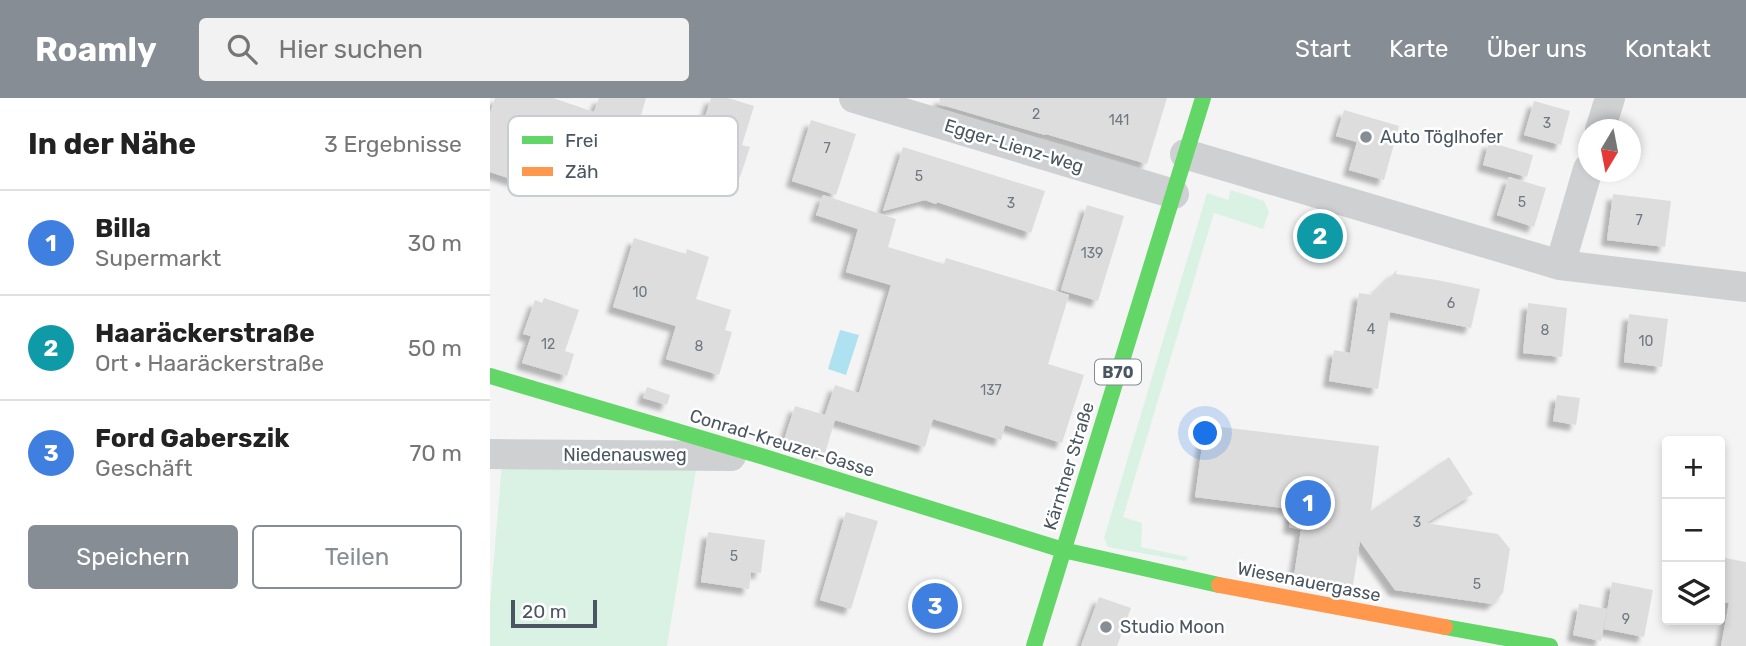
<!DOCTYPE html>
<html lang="de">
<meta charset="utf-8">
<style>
body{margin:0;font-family:Rubik,sans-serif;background:#f2f2f2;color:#222}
.controls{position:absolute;right:21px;bottom:21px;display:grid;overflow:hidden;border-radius:7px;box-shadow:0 4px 10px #0003}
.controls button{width:63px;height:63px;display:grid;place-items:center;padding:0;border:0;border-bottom:2px solid #e0e0e0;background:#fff;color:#222;font:35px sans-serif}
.compass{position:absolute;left:1088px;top:21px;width:63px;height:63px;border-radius:50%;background:#fff;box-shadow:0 4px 10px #0003;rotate:190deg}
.scale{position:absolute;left:21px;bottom:18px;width:86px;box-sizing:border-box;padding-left:7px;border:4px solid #4a5661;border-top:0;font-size:19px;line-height:24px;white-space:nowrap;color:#4a5661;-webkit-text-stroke:5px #fff;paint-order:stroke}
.you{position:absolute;left:716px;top:336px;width:24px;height:24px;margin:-18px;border:5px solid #fff;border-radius:50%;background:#1a73e8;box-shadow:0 0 0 10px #1a73e833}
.badge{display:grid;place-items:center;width:46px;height:46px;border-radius:50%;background:#868d94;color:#fff;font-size:23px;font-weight:700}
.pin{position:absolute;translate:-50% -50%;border:4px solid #fff;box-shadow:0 2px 7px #0006}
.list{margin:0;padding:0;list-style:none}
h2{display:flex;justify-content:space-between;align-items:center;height:91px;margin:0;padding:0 28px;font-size:30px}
h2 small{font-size:23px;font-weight:400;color:#767676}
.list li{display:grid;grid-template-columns:46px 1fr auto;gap:21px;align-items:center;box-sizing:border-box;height:105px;padding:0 28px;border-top:2px solid #e0e0e0}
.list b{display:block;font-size:26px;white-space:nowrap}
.list p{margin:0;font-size:23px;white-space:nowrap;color:#767676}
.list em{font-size:23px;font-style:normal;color:#767676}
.actions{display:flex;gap:14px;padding:21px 28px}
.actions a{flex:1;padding:16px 0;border:2px solid #868d94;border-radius:7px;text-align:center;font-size:24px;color:#868d94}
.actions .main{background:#868d94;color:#fff}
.icon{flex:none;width:38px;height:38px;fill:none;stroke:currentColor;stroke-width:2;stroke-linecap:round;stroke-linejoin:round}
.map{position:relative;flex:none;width:1256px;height:548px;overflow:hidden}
header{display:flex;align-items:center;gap:42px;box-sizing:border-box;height:98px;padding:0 35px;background:#868d94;color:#fff}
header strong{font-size:33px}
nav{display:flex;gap:38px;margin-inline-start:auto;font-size:24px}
.search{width:490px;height:63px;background:#f2f2f2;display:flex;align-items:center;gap:18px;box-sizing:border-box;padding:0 24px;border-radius:7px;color:#767676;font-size:26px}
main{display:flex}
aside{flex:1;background:#fff}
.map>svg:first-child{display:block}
.green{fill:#d9f2e3}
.water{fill:#aee2f0}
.building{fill:#ddddde;filter:url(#shadow)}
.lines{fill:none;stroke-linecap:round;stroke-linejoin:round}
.street{stroke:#ced0d2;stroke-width:30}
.fast{stroke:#63d668;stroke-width:16}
.slow{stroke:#ff974d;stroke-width:16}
.poi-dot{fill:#868d94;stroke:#fff;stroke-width:2.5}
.labels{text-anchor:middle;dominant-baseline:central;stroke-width:5;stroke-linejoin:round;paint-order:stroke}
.number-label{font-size:14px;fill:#707881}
.shield{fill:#fff;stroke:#808990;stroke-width:2}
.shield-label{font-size:16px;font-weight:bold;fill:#4a5661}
.poi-label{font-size:18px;fill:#4a5661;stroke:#fff;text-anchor:start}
.street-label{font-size:18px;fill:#4a5661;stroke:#fff}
.key{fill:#fff;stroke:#c9ccd0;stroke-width:2}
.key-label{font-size:19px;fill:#4a5661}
</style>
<header>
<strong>Roamly</strong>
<div class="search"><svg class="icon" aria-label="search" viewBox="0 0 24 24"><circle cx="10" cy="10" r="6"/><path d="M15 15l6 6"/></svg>Hier suchen</div>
<nav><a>Start</a><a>Karte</a><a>Über uns</a><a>Kontakt</a></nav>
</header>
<main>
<aside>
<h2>In der Nähe<small>3 Ergebnisse</small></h2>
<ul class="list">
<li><span class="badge" style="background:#3f7fe0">1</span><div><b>Billa</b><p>Supermarkt</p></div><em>30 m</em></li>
<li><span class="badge" style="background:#0f9aa8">2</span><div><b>Haaräckerstraße</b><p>Ort · Haaräckerstraße</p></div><em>50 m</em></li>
<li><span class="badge" style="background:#3f7fe0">3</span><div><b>Ford Gaberszik</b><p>Geschäft</p></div><em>70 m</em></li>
</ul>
<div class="actions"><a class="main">Speichern</a><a>Teilen</a></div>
</aside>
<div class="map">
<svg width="1256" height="548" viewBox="0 0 1256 548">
<defs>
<filter id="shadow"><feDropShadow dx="-6" dy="6" stdDeviation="2" flood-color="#0004"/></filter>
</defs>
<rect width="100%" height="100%" fill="#f4f4f4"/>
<path class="green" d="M 741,92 L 774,103 L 779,114 L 773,131 L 724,115 L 633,419 L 652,425 L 651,449 L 698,459 L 695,463 L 618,449 L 614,440 L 717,95 L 738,102 Z
M 12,366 L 206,372 L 177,548 L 0,548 L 0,507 Z"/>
<path class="water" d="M 350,232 L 369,237 L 356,277 L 338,271 Z"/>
<path class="building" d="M 5,0 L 63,0 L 104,14 L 109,0 L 156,0 L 145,38 L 109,27 L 100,54 L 49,37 L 34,85 L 0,74 L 0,15 Z
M 221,0 L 238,0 L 264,8 L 252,47 L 260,49 L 250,79 L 227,71 L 235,47 L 209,39 Z
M 450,0 L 677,0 L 657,66 L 556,36 L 555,37 L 449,6 Z
M 1044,3 L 1080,13 L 1071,47 L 1034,37 Z
M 854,12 L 909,28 L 894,82 L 859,72 L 867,44 L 846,38 Z
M 321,22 L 366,36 L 346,97 L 302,83 Z
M 999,44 L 1043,57 L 1037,79 L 993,67 Z
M 413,49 L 555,93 L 541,135 L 447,104 L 446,106 L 435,102 L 393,113 Z
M 1019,79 L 1056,90 L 1044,129 L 1007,117 Z
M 1123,96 L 1181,103 L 1175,149 L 1117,142 Z
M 333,97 L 406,121 L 398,149 L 454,166 L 456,160 L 579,197 L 558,266 L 594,277 L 572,345 L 515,327 L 511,342 L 443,321 L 435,349 L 345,322 L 335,355 L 294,342 L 305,308 L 335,317 L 345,287 L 369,295 L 401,187 L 356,174 L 368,131 L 326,117 Z
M 597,107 L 634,118 L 608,203 L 571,192 Z
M 144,140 L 196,156 L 197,151 L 219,159 L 206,201 L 241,212 L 235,232 L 242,234 L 229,277 L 176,261 L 186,228 L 123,209 Z
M 907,172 L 906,176 L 947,182 L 990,191 L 981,230 L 900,214 L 888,291 L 839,283 L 844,252 L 860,255 L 869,195 L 882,197 Z
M 54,200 L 89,212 L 75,253 L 84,256 L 77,278 L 32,265 L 41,238 L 33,236 L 45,202 L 52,205 Z
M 1038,205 L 1077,210 L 1072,259 L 1033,255 Z
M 1139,216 L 1178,221 L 1172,269 L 1134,264 Z
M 157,289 L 180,297 L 177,307 L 153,300 Z
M 1067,297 L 1090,300 L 1086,327 L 1063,323 Z
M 715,327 L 889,348 L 881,413 L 959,359 L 983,396 L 936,425 L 1008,436 L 1020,451 L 1013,495 L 1002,506 L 905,492 L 870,443 L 863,487 L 804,478 L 811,432 L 799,429 L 802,411 L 705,399 Z
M 356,414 L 388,423 L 361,511 L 330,502 Z
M 218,434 L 275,442 L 271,475 L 261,474 L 259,491 L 211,484 Z
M 1230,459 L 1256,464 L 1256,548 L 1231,548 L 1239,505 L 1230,503 Z
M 1122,484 L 1163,492 L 1154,539 L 1114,531 Z
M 609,499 L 641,510 L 627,548 L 591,548 Z
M 1089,506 L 1117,511 L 1111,543 L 1083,537 Z"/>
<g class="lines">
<path class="street" d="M 364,0 L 684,96
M 1110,32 L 1120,0
M 695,56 L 1070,167 L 1256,189
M 1070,167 L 1098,71
M 0,356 L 241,358"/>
<path class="fast" d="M 0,278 L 271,358 L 573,452 L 729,487
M 955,529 L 1060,548
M 544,548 L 713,0"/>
<path class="slow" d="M 729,487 L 955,529"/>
</g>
<g class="poi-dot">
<circle cx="876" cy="39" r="7"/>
<circle cx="616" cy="529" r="7"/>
</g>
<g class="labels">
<g class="number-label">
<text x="546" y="16">2</text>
<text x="629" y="22">141</text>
<text x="1057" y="25">3</text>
<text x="337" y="50">7</text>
<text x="429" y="78">5</text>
<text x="1032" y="104">5</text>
<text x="521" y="105">3</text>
<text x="1149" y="122">7</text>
<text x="602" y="155">139</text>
<text x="150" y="194">10</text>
<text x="961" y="205">6</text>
<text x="881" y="231">4</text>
<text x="1055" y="232">8</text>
<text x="1156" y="243">10</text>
<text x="58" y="246">12</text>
<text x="209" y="248">8</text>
<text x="501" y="292">137</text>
<text x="927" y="424">3</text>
<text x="244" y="458">5</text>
<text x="987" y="486">5</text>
<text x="1136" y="521">9</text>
</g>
<rect class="shield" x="605" y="261.5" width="46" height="25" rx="5"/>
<g class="shield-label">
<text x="628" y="274">B70</text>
</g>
<g class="poi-label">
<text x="890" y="39">Auto Töglhofer</text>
<text x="630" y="529">Studio Moon</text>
</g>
<g class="street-label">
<text transform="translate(524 48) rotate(17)">Egger-Lienz-Weg</text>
<text transform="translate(292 345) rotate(17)">Conrad-Kreuzer-Gasse</text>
<text x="135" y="357">Niedenausweg</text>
<text transform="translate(579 368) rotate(-73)">Kärntner Straße</text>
<text transform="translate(819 484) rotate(11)">Wiesenauergasse</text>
</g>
</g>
<rect x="18" y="18" width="230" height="80" rx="10" class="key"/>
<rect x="32" y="38" width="31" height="8" fill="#63d668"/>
<rect x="32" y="69" width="31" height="9" fill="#ff974d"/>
<g class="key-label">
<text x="75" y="49">Frei</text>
<text x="75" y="80">Zäh</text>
</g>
</svg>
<div class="controls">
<button>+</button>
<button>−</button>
<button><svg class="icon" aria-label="layers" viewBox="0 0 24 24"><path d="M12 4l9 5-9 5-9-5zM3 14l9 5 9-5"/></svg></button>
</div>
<svg class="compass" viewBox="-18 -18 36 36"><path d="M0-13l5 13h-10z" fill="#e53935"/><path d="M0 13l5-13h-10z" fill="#767676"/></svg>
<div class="scale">20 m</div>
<div class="you"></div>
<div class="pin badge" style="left:818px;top:405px;background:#3f7fe0">1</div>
<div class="pin badge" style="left:830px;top:138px;background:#0f9aa8">2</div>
<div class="pin badge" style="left:445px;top:508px;background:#3f7fe0">3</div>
</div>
</main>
